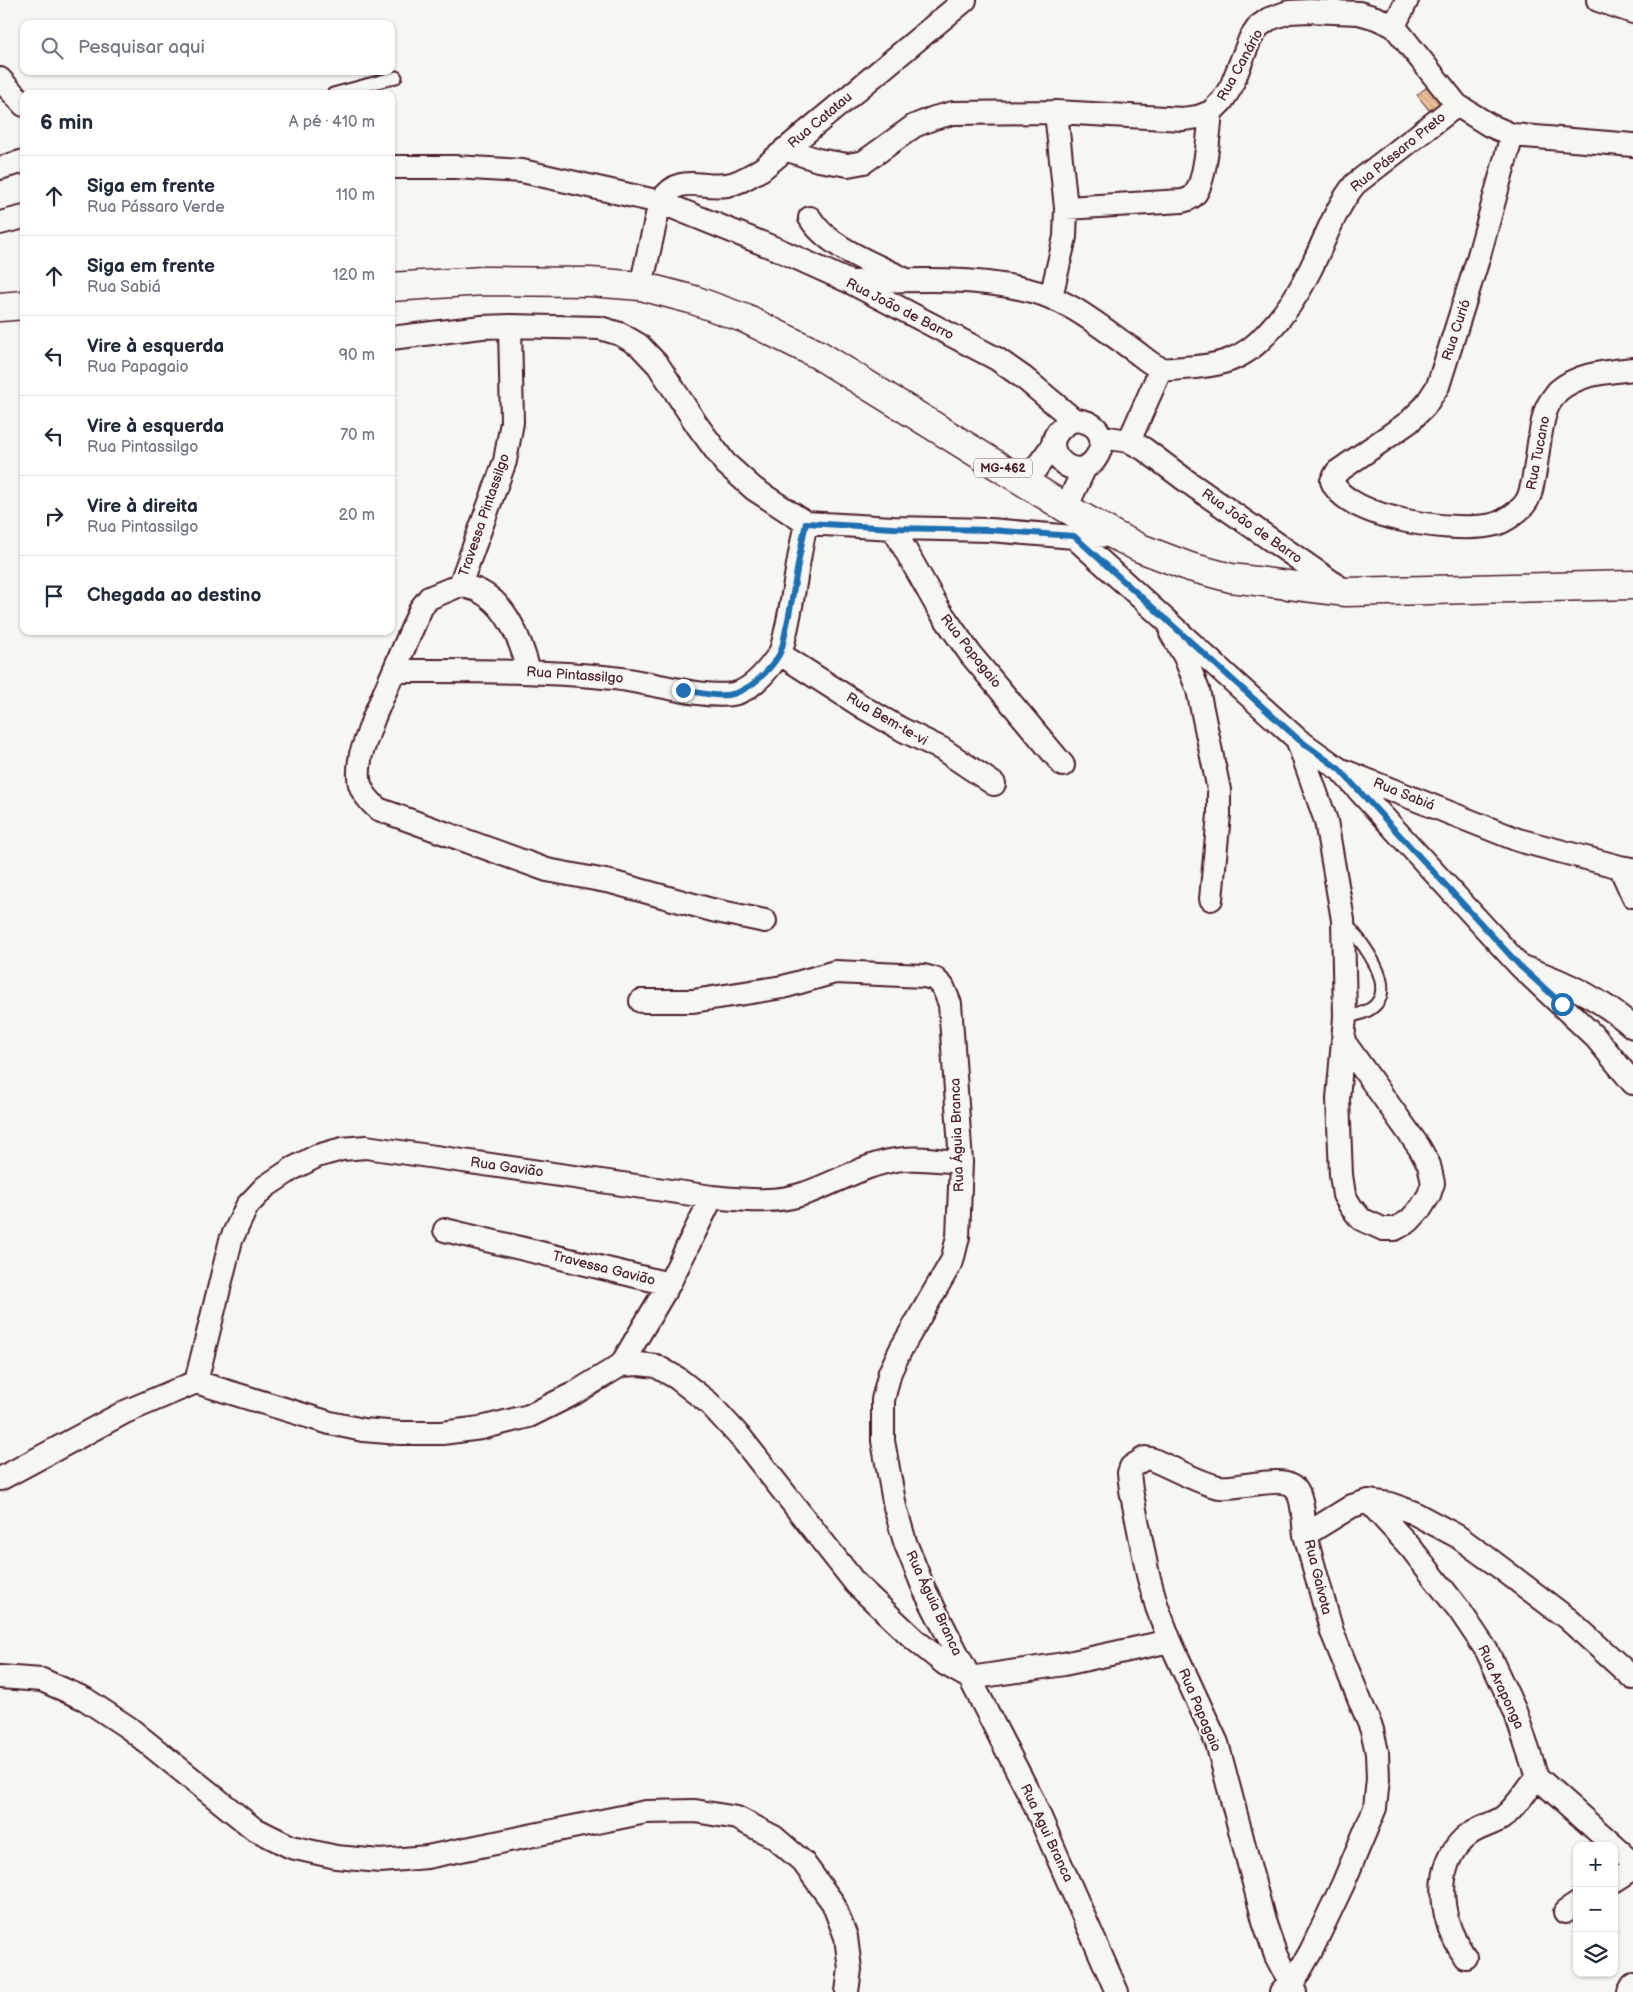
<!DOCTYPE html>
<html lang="pt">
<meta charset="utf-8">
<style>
body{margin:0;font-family:"Balsamiq Sans",sans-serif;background:#f6f6f7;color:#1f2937}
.controls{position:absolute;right:15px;bottom:15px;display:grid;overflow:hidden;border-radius:10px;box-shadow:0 1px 4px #0004}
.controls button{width:45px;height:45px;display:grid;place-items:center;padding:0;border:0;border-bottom:1px solid #e0e1e3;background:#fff;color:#1f2937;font:25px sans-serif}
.stop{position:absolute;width:15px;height:15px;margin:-11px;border:4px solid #1f6fb2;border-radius:50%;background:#fff}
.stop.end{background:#1f6fb2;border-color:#fff;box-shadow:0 1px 5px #0008}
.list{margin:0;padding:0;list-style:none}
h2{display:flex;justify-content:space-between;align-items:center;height:65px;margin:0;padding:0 20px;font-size:21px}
h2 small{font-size:16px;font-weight:400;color:#747a83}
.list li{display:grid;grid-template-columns:32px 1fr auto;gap:15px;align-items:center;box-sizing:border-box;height:80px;padding:0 20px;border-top:1px solid #e0e1e3}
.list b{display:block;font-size:19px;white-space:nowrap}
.list p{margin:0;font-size:16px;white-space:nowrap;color:#747a83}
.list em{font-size:16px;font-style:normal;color:#747a83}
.icon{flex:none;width:28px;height:28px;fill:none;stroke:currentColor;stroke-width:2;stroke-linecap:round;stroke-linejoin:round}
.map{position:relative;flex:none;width:1633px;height:1992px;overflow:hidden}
.search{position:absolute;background:#fff;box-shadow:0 1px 4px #0004;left:20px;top:20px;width:375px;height:55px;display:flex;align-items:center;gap:12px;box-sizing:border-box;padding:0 18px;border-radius:10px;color:#747a83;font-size:19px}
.panel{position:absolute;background:#fff;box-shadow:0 1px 4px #0004;left:20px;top:90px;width:375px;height:545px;border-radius:10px}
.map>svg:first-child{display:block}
.building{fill:url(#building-back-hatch);stroke:#4a1f2b}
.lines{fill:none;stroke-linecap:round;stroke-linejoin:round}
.lane-casing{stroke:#4a1f2b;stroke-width:15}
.street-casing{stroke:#4a1f2b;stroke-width:26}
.primary-casing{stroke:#4a1f2b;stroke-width:31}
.lane{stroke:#f6f6f2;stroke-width:11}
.street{stroke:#f6f6f2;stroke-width:22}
.primary{stroke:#f6f6f2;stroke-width:28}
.route{stroke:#1f6fb2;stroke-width:6}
.labels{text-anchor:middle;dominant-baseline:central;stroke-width:4.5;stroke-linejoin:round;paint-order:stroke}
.shield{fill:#f6f6f2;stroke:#7e6067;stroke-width:1}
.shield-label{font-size:12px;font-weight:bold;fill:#4a1f2b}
.street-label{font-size:14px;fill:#4a1f2b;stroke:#f6f6f2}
</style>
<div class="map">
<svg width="1633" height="1992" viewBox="0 0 1633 1992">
<defs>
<pattern id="building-back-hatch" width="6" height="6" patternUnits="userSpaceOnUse" patternTransform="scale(1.25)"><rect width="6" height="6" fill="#e9be99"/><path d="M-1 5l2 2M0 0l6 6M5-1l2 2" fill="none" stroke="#c9a384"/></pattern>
</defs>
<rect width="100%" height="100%" fill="#f6f6f2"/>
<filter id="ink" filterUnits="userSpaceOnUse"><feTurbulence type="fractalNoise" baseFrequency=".02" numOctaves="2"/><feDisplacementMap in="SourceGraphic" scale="10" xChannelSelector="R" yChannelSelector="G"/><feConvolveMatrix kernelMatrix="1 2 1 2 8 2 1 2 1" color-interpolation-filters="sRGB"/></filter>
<g filter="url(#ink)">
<path class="building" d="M 1435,80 L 1455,104 L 1436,119 L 1417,95 Z"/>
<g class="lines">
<g class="lane-casing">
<path id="lane" d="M 333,94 L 396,77
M 1345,1017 C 1412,1008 1372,954 1346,923"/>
</g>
<g class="street-casing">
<path id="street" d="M 1598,0 L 1633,12
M 1394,26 L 1407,0
M 0,79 L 24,105
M 1512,135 L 1478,259 L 1438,386 L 1425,406 L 1409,422 L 1337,472 L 1332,481 C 1347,520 1460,534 1496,524 C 1505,521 1517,513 1524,505 C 1530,498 1531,490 1533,481 C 1538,459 1539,430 1546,410 C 1548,404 1554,396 1558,391 C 1579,373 1607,372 1633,369
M 785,149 L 818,160 L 848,165 L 864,162 L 914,126 L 934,118 L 953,113 L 1056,112 L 1183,119 L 1198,117 L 1211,112 L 1222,101 L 1231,87 L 1250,39 L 1259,26 L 1269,19 L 1289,12 L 1309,11 L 1359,13 L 1376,18 L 1394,26 L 1457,105 L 1489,125 L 1512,135 L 1633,145
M 391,167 L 455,167 L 522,171 L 660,202 L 779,250 L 850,282 L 997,359 L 1024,378 L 1074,420 C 1128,423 1090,494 1059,459 C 1045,443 1058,427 1074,420
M 0,168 L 24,161
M 1066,208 L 1182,201 C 1187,200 1192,198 1195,194 C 1206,180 1209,130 1211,112
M 810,218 C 827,247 875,264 904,279
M 0,223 L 24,217
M 850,282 C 909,280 970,276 1028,290 C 1068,299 1099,326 1132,349 C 1141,355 1151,365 1160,368 C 1166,371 1177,368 1183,368 C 1218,366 1243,361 1267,333 C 1283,316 1298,295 1308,274 C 1324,244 1333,211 1355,184 L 1457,105
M 641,286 L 660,202 C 681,172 698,189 727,185 C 740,183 751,175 762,169 L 965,0
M 1051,297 L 1065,237 L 1066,208 L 1056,112
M 391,338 L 482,327 L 510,326 L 600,328 L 620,334 L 639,345 L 658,365 L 697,425 L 725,463 L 754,489 L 806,523 L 893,528 L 990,530 L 1074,537 L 1114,535
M 1101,437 L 1129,441 L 1144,449 L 1188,482 L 1346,592
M 1129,441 L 1161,369
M 1026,482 L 1053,445
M 1066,508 L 1085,467
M 893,528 L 938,608 L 971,655 L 1063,765
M 1074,537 L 1297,739 L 1339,769 L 1518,840 L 1620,867 L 1633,869
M 460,585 L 505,461 L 512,422 L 510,326
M 1171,633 L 1185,657 L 1198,690 L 1219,790 L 1219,815 L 1211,899
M 780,654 L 866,709 L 903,730 L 942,749 L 994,784
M 394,671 C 468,671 540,670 613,678 C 648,681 701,699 733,694 C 751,691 768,670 778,656 C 783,649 784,638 786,631 C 794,595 798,559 806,523
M 529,671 C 521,642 508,605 479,591 C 473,588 466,587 460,585 L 429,598 L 421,608 L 374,717 L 361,754 C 356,781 358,791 378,809 L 547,870 L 611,882 L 712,910 L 765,921
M 1297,739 L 1326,821 L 1343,920 L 1345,1017 L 1338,1099 L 1341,1175 L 1344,1195 L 1351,1207 L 1361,1219 L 1383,1229 L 1395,1229 L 1409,1221 L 1421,1208 L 1429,1195 L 1433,1183 L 1429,1165 L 1419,1147 L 1344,1042
M 1343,773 L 1520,966 L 1596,1038 L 1633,1083
M 1620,867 L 1633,896
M 1528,969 C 1567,982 1602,1000 1633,1027
M 641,1001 L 693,1001 L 783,987 L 835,972 L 924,976 L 935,979 L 943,987 L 950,1004 L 961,1162 L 958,1237 L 952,1261 L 901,1349 L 890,1372 L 883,1400 L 883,1441 L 895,1507 L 905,1542 L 924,1589 L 1032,1799 L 1117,1992
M 445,1230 L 669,1284
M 621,1365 L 669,1284 L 712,1197
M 196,1382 L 231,1240 L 247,1206 L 265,1187 L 292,1169 L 317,1156 L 342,1149 L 366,1147 L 712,1197 C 743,1200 776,1204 806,1193 C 836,1183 865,1164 896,1160 C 917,1156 940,1161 961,1162
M 0,1479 L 125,1412 L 196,1382 L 330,1423 L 363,1430 L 400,1433 L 442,1433 L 481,1428 L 529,1416 L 575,1393 L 621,1365 L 639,1364 L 656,1366 L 677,1378 L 709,1403 L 742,1439 L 856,1584 L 914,1639 L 945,1664 L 970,1678
M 1368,1501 L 1411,1548 L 1460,1611 L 1487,1651 L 1515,1711 L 1537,1777 L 1614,1846
M 0,1677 L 42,1680 L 85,1699 L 129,1728 L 253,1828 L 291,1847 L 336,1857 L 380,1861 L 427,1857 L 646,1812 L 695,1811 L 737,1818 L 774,1837 L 803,1862 L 833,1903 L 846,1937 L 850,1969 L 847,1992
M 970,1678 L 1064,1664 L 1170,1641
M 1614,1846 L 1633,1863
M 1614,1881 L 1633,1869
M 1565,1912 L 1577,1904
M 1465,1957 C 1459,1947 1451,1936 1448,1923 C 1439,1892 1441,1856 1468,1835 C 1478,1827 1491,1825 1502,1818 C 1516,1808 1526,1790 1537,1777
M 1281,1992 L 1291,1986 L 1311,1951 L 1343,1884 L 1375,1808 L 1378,1779 L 1377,1752 L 1372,1730 L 1332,1632 L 1305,1535 L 1352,1506 L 1368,1501 L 1390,1504 L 1412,1512 L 1457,1536 L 1493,1562 L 1568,1619 L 1633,1678
M 1295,1992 L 1276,1956 L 1264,1921 L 1217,1743 L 1170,1641 L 1157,1607 L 1148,1575 L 1131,1490 L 1129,1473 L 1131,1467 L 1145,1458 L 1151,1459 C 1169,1466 1201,1484 1219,1487 C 1237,1490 1287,1472 1297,1490 C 1304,1502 1303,1521 1305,1535
M 1629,1992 L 1633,1985"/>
</g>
<g class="primary-casing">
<path id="primary" d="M 391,287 L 483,281 L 590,282 L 641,286 L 694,300 L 746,319 L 819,355 L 1066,508 L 1114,535 L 1140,548 L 1190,567 L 1231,578 L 1346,592 L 1633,585
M 0,307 L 24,305"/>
</g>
<use href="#lane" class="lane"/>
<use href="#street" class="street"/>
<use href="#primary" class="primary"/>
</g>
</g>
<g class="lines" filter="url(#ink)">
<path class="route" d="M 683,690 C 699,692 721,699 736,693 C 753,687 770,670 779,655 C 783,648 784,637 786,629 C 794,594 798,558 806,523 L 893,528 L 990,530 L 1074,536 L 1298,739 L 1339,769 L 1520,966 L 1562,1004"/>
</g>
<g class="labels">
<rect class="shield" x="974" y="458.5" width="58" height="19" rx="4"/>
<g class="shield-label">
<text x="1003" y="468">MG-462</text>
</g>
<g class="street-label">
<text transform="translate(1240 65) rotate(-61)">Rua Canário</text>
<text transform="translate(820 120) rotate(-40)">Rua Catatau</text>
<text transform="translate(1398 152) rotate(-39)">Rua Pássaro Preto</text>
<text transform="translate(900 309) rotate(27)">Rua João de Barro</text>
<text transform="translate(1456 330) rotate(-72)">Rua Curió</text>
<text transform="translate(1538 453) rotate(-79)">Rua Tucano</text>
<text transform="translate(484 515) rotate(-71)">Travessa Pintassilgo</text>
<text transform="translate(1252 526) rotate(35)">Rua João de Barro</text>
<text transform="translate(971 651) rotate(52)">Rua Papagaio</text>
<text transform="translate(575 675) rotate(4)">Rua Pintassilgo</text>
<text transform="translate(887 719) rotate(30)">Rua Bem-te-vi</text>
<text transform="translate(1404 794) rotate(22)">Rua Sabiá</text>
<text transform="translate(957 1135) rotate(-92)">Rua Águia Branca</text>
<text transform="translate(507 1167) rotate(8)">Rua Gavião</text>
<text transform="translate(604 1268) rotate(14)">Travessa Gavião</text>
<text transform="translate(1318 1577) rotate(76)">Rua Gaivota</text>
<text transform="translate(934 1603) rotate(65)">Rua Águia Branca</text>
<text transform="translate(1501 1687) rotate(65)">Rua Araponga</text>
<text transform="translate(1200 1710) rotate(67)">Rua Papagaio</text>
<text transform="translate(1047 1833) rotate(65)">Rua Agui Branca</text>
</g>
</g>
</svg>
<div class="controls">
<button>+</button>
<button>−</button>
<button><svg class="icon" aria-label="layers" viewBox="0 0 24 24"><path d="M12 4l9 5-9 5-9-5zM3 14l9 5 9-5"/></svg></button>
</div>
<div class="stop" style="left:1562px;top:1004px"></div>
<div class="stop end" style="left:683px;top:690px"></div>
<div class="search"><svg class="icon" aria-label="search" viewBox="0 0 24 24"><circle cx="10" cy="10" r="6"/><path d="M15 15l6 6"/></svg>Pesquisar aqui</div>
<section class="panel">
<h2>6 min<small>A pé · 410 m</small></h2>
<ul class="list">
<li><svg class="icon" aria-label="ahead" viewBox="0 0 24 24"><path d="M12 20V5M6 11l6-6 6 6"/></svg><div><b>Siga em frente</b><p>Rua Pássaro Verde</p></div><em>110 m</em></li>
<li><svg class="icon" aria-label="ahead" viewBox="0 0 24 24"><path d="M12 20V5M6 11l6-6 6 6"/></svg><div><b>Siga em frente</b><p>Rua Sabiá</p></div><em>120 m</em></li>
<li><svg class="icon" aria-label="left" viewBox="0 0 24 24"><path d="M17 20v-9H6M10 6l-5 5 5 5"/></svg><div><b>Vire à esquerda</b><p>Rua Papagaio</p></div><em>90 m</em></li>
<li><svg class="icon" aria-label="left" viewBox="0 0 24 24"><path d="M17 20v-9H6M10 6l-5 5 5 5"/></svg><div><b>Vire à esquerda</b><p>Rua Pintassilgo</p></div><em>70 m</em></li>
<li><svg class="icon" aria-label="right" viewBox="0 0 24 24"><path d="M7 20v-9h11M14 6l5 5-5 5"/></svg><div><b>Vire à direita</b><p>Rua Pintassilgo</p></div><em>20 m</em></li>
<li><svg class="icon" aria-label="arrive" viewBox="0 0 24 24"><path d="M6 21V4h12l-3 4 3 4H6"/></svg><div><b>Chegada ao destino</b></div></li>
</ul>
</section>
</div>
